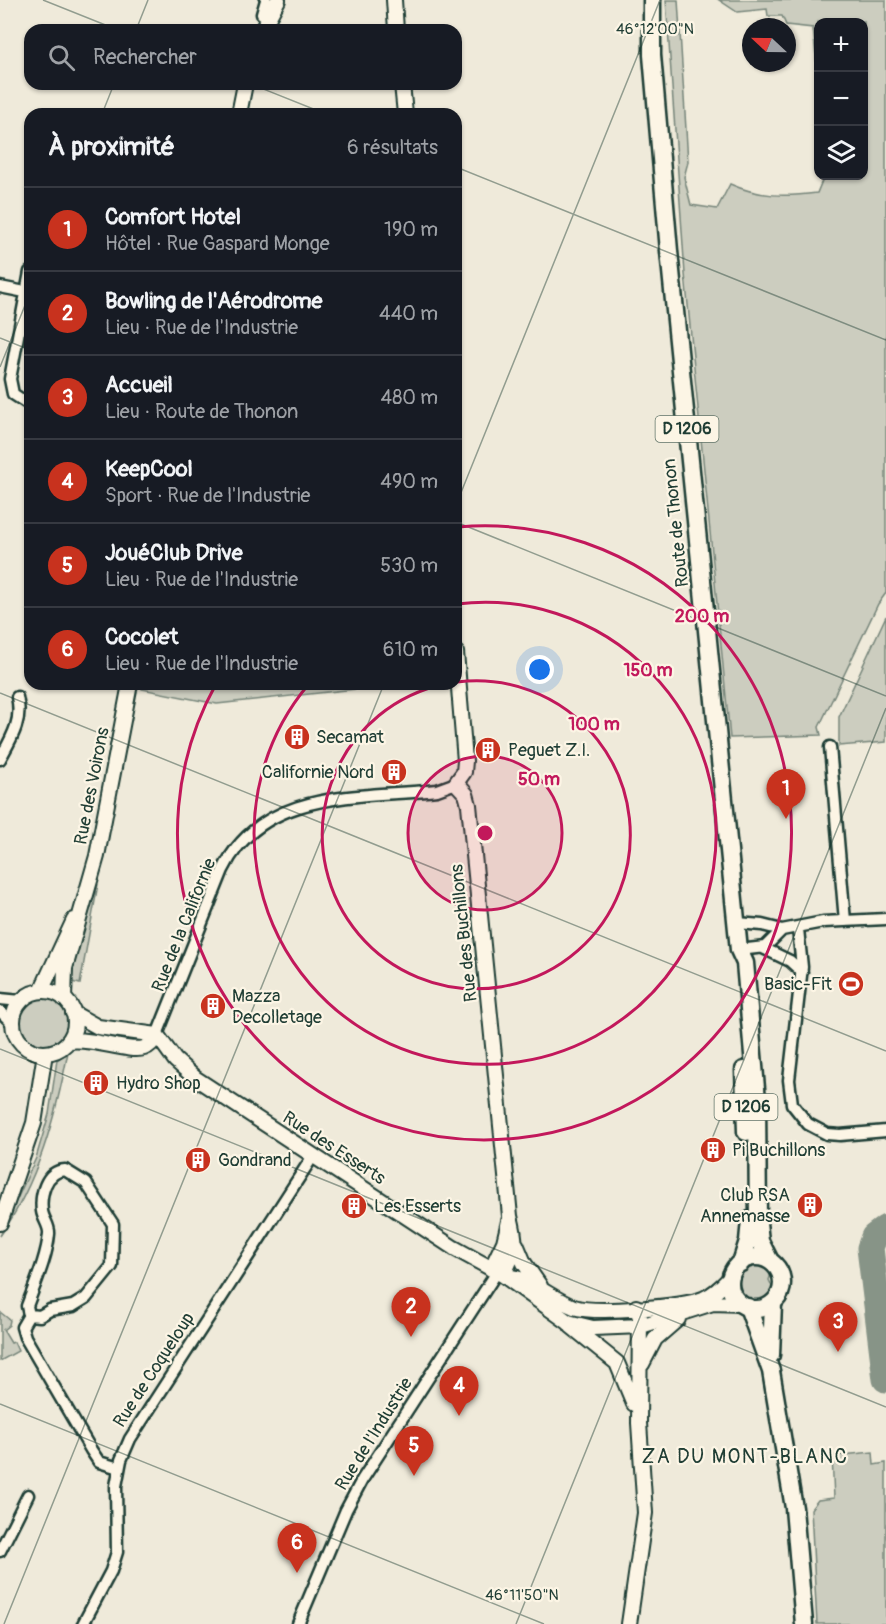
<!DOCTYPE html>
<html lang="fr">
<meta charset="utf-8">
<style>
body{margin:0;font-family:Pangolin,sans-serif;background:#242831;color:#f1f3f6}
.controls{position:absolute;right:18px;top:18px;display:grid;overflow:hidden;border-radius:12px;box-shadow:0 2px 4px #0004}
.controls button{width:54px;height:54px;display:grid;place-items:center;padding:0;border:0;border-bottom:2px solid #363941;background:#171b24;color:#f1f3f6;font:30px sans-serif}
.compass{position:absolute;left:742px;top:18px;width:54px;height:54px;border-radius:50%;background:#171b24;box-shadow:0 2px 4px #0004;rotate:292deg}
.you{position:absolute;left:540px;top:670px;width:21px;height:21px;margin:-15px;border:4px solid #fff;border-radius:50%;background:#1a73e8;box-shadow:0 0 0 9px #1a73e833}
.badge{display:grid;place-items:center;width:39px;height:39px;border-radius:50%;background:#c8321e;color:#fff;font-size:20px;font-weight:700}
.pin{position:absolute;translate:-50% -50px;filter:drop-shadow(0 2px 3px #0008)}
.pin::after{content:'';position:absolute;top:32px;width:21px;height:18px;background:inherit;clip-path:polygon(0 0,100% 0,50% 100%)}
.list{margin:0;padding:0;list-style:none}
h2{display:flex;justify-content:space-between;align-items:center;height:78px;margin:0;padding:0 24px;font-size:26px}
h2 small{font-size:20px;font-weight:400;color:#9ea1a6}
.list li{display:grid;grid-template-columns:39px 1fr auto;gap:18px;align-items:center;box-sizing:border-box;height:84px;padding:0 24px;border-top:2px solid #363941}
.list b{display:block;font-size:22px;white-space:nowrap}
.list p{margin:0;font-size:20px;white-space:nowrap;color:#9ea1a6}
.list em{font-size:20px;font-style:normal;color:#9ea1a6}
.icon{flex:none;width:33px;height:33px;fill:none;stroke:currentColor;stroke-width:2;stroke-linecap:round;stroke-linejoin:round}
.map{position:relative;flex:none;width:886px;height:1624px;overflow:hidden}
.search{position:absolute;background:#171b24;box-shadow:0 2px 4px #0004;left:24px;top:24px;width:438px;height:66px;display:flex;align-items:center;gap:15px;box-sizing:border-box;padding:0 21px;border-radius:18px;color:#9ea1a6;font-size:22px}
.panel{position:absolute;background:#171b24;box-shadow:0 2px 4px #0004;left:24px;top:108px;width:438px;height:582px;border-radius:18px}
.map>svg:first-child{display:block}
.green{fill:#cccdbf;stroke:#76857a;stroke-width:1.5}
.lines{fill:none;stroke-linecap:round;stroke-linejoin:round}
.taxiway{stroke:#879487;stroke-width:27}
.minor-casing{stroke:#1f3d34;stroke-width:15}
.tertiary-casing{stroke:#1f3d34;stroke-width:18}
.primary-casing{stroke:#1f3d34;stroke-width:21}
.minor{stroke:#fcf5e5;stroke-width:10}
.tertiary{stroke:#fcf5e5;stroke-width:14}
.primary{stroke:#fcf5e5;stroke-width:16}
.ticks{fill:none;stroke:#1f3d34;stroke-width:1.5;stroke-opacity:0.45}
.ring{fill:none;stroke:#c2185b;stroke-width:3}
.labels{text-anchor:middle;dominant-baseline:central;stroke-width:4.5;stroke-linejoin:round;paint-order:stroke}
.shield{fill:#fcf5e5;stroke:#617469;stroke-width:1.5}
.shield-label{font-size:16px;font-weight:bold;fill:#1f3d34}
.street-label{font-size:18px;fill:#1f3d34;stroke:#fcf5e5}
.poi-label{font-size:18px;fill:#1f3d34;stroke:#fcf5e5;text-anchor:start}
.neighbourhood-label{font-size:20px;letter-spacing:1.5px;fill:#1f3d34;stroke:#fcf5e5}
.ticks-label{font-size:15px;text-anchor:middle;fill:#1f3d34;stroke:#fcf5e5;stroke-width:4.5;stroke-linejoin:round;paint-order:stroke}
.centre{fill:#c2185b;stroke:#fcf5e5;stroke-width:3}
.ring-label{font-size:18px;text-anchor:middle;font-weight:bold;fill:#c2185b;stroke:#fcf5e5;stroke-width:4.5;stroke-linejoin:round;paint-order:stroke}
</style>
<div class="map">
<svg width="886" height="1624" viewBox="0 0 886 1624">
<rect width="100%" height="100%" fill="#efeada"/>
<filter id="ink" filterUnits="userSpaceOnUse"><feTurbulence type="fractalNoise" baseFrequency=".0167" numOctaves="2"/><feDisplacementMap in="SourceGraphic" scale="12" xChannelSelector="R" yChannelSelector="G"/><feConvolveMatrix kernelMatrix="1 2 1 2 8 2 1 2 1" color-interpolation-filters="sRGB"/></filter>
<g filter="url(#ink)">
<path class="green" d="M 666,0 L 678,0 L 688,162 L 684,177 L 691,205 L 717,209 L 730,184 C 759,197 785,197 817,193 L 824,176 L 864,176 L 864,22 L 818,22 L 818,76 L 813,28 L 786,25 L 782,16 L 768,16 L 767,9 L 737,12 L 719,0 L 886,0 L 886,593 L 878,604 L 819,727 L 821,735 L 730,738 L 685,274 Z
M 886,616 L 886,742 L 839,746 L 839,717 Z
M 143,684 L 402,684 L 217,704 L 142,689 Z
M 98,884 L 80,984 L 68,981 L 70,967 Z
M20 1022a24 24 0 1 1 48 0a24 24 0 1 1-48 0Z
M 68,1052 C 56,1115 38,1183 0,1236 L 36,1158 L 49,1114 L 57,1060 Z
M 754,1263 L 761,1264 L 772,1271 L 769,1280 L 774,1291 C 766,1302 757,1305 745,1300 L 736,1285 L 742,1269 Z
M 0,1312 L 10,1320 L 9,1325 L 3,1330 L 11,1343 L 14,1342 L 18,1351 L 0,1361 Z
M 873,1452 L 874,1465 L 886,1463 L 886,1624 L 817,1624 L 811,1509 L 818,1500 L 834,1498 L 832,1456 Z"/>
<g class="lines">
<path class="taxiway" d="M 886,1228 L 874,1237 L 870,1248 L 886,1379"/>
<g class="minor-casing">
<path id="minor" d="M 262,14 L 266,0
M 30,272 L 10,379 L 13,394 L 30,405
M 0,287 L 30,293
M 830,747 L 845,921
M 0,759 C 11,739 23,721 17,697
M 737,923 L 762,925 L 782,930 L 823,922 L 886,919
M 798,929 L 802,967 L 789,1080 L 792,1104 L 808,1124 L 827,1134 L 840,1135 L 886,1131
M 763,948 L 790,961 L 802,972
M 739,950 L 765,947 L 782,930
M 0,999 L 21,1001
M 0,1011 L 12,1023
M 157,1035 L 223,870 C 262,788 361,798 437,790 L 456,783
M 65,1170 L 86,1183 L 113,1224 L 112,1266 L 86,1298 L 73,1306 L 50,1310 L 40,1316 L 29,1315 L 27,1306 C 35,1284 47,1257 49,1234 C 50,1226 43,1219 42,1211 C 40,1196 45,1171 65,1170 Z
M 29,1315 L 22,1327 L 25,1337 L 91,1450 L 99,1462 L 119,1468
M 0,1551 L 28,1495
M 83,1624 L 111,1571 L 117,1552 L 116,1486 L 121,1460 L 130,1439 L 313,1156
M 298,1624 L 346,1510 L 362,1480 L 497,1272"/>
</g>
<g class="tertiary-casing">
<path id="tertiary" d="M 394,0 L 396,30
M 262,30 L 278,0
M 402,84 L 405,114
M 239,114 L 245,84
M 456,652 L 465,761 L 464,772 L 456,783 L 466,794 L 469,805 L 510,1216 C 517,1244 517,1250 503,1275
M13 1022a31 31 0 1 1 62 0a31 31 0 1 1-62 0Z
M 41,991 L 74,920
M 64,999 L 65,968 L 97,856 L 130,684
M 73,1013 L 98,1027 L 157,1035
M 157,1035 L 175,1060 L 195,1078 L 454,1248 L 503,1275 L 568,1322 L 593,1328 L 641,1326 L 713,1303 L 742,1304
M 69,1041 C 92,1037 128,1053 144,1048 C 150,1046 154,1041 157,1035
M 0,1223 L 34,1123 L 45,1053
M 516,1244 L 524,1263 L 540,1286
M 491,1269 L 504,1242 L 509,1221
M 511,1277 C 534,1281 552,1299 574,1307 C 595,1314 682,1307 703,1299 C 715,1294 723,1285 732,1276
M 571,1326 L 617,1363 L 634,1404
M 642,1364 L 655,1339 L 678,1319
M 629,1624 L 645,1513 L 639,1423 L 640,1317 L 636,1307"/>
</g>
<g class="primary-casing">
<path id="primary" d="M 652,0 L 652,55 L 669,251 L 739,950 L 745,963 L 757,1100 L 758,1223 L 760,1241 L 770,1261
M 744,1070 L 746,1132
M730 1283a26 26 0 1 1 52 0a26 26 0 1 1-52 0Z
M 741,1263 L 748,1241 L 750,1220
M 748,1307 L 771,1371 L 794,1508 L 804,1624
M 771,1355 L 773,1303"/>
</g>
<use href="#minor" class="minor"/>
<use href="#tertiary" class="tertiary"/>
<use href="#primary" class="primary"/>
</g>
</g>
<path class="ticks" d="M 43,0 L 118,30M 136,30 L 148,0M 251,84 L 326,114M 102,114 L 114,84M 456,167 L 886,340M 0,338 L 30,350M 0,367 L 30,293M 456,505 L 660,0M 456,522 L 886,696M 0,693 L 886,1051M 0,1049 L 886,1407M 0,1404 L 544,1624M 4,1624 L 384,684M 516,1624 L 886,708"/>
<circle cx="485" cy="833" r="77" fill="#c2185b" fill-opacity=".12"/>
<g class="ring">
<circle cx="485" cy="833" r="77"/>
<path d="M457 682A154 154 0 1 1 445 684"/>
<path d="M457 604A231 231 0 1 1 308 685"/>
<path d="M458 527A307 307 0 1 1 216 684"/>
</g>
<defs>
<g id="building-disc" transform="scale(1.35)"><circle r="9.5" fill="#c8321e" stroke="#fcf5e5"/><path d="M-4-6H4V6H1V3H-1V6H-4ZM-2.5-4.3h1.7v1.8h-1.7ZM.8-4.3h1.7v1.8H.8ZM-2.5-1h1.7V.8h-1.7ZM.8-1h1.7V.8H.8Z" fill="#fff"/></g>
<g id="stadium-disc" transform="scale(1.35)"><circle r="9.5" fill="#c8321e" stroke="#fcf5e5"/><path d="M0-5a6.5 5 0 1 0 0 10a6.5 5 0 1 0 0-10ZM-3.5-1.8h7v3.6h-7Z" fill="#fff"/></g>
</defs>
<g fill-rule="evenodd">
<use href="#building-disc" x="297" y="737"/>
<use href="#building-disc" x="488" y="750"/>
<use href="#building-disc" x="394" y="772"/>
<use href="#stadium-disc" x="851" y="984"/>
<use href="#building-disc" x="213" y="1006"/>
<use href="#building-disc" x="96" y="1083"/>
<use href="#building-disc" x="713" y="1150"/>
<use href="#building-disc" x="198" y="1160"/>
<use href="#building-disc" x="810" y="1205"/>
<use href="#building-disc" x="354" y="1206"/>
</g>
<g class="labels">
<g class="shield">
<rect x="655.5" y="416" width="63" height="26" rx="4.5"/>
<rect x="714.5" y="1094" width="63" height="26" rx="4.5"/>
</g>
<g class="shield-label">
<text x="687" y="429">D 1206</text>
<text x="746" y="1107">D 1206</text>
</g>
<g class="street-label">
<text transform="translate(676 523) rotate(-96)">Route de Thonon</text>
<text transform="translate(92 786) rotate(-79)">Rue des Voirons</text>
<text transform="translate(184 925) rotate(-68)">Rue de la Californie</text>
<text transform="translate(464 933) rotate(-96)">Rue des Buchillons</text>
<text transform="translate(334 1148) rotate(33)">Rue des Esserts</text>
<text transform="translate(154 1370) rotate(-57)">Rue de Coqueloup</text>
<text transform="translate(374 1434) rotate(-58)">Rue de l'Industrie</text>
</g>
<g class="poi-label">
<text x="316" y="737">Secamat</text>
<text x="508" y="750">Peguet Z.I.</text>
<text x="374" y="772" text-anchor="end">Californie Nord</text>
<text x="832" y="984" text-anchor="end">Basic-Fit</text>
<text x="232" y="996">Mazza<tspan x="232" dy="21">Decolletage</tspan></text>
<text x="116" y="1083">Hydro Shop</text>
<text x="732" y="1150">Pi Buchillons</text>
<text x="218" y="1160">Gondrand</text>
<text x="790" y="1195" text-anchor="end">Club RSA<tspan x="790" dy="21">Annemasse</tspan></text>
<text x="374" y="1206">Les Esserts</text>
</g>
<g class="neighbourhood-label">
<text x="745" y="1456">ZA DU MONT-BLANC</text>
</g>
</g>
<g class="ticks-label">
<text x="655" y="34">46°12'00"N</text>
<text x="522" y="1600">46°11'50"N</text>
</g>
<circle cx="485" cy="833" r="9" class="centre"/>
<g class="ring-label">
<text x="702" y="622">200 m</text>
<text x="648" y="676">150 m</text>
<text x="594" y="730">100 m</text>
<text x="539" y="785">50 m</text>
</g>
</svg>
<div class="controls">
<button>+</button>
<button>−</button>
<button><svg class="icon" aria-label="layers" viewBox="0 0 24 24"><path d="M12 4l9 5-9 5-9-5zM3 14l9 5 9-5"/></svg></button>
</div>
<svg class="compass" viewBox="-18 -18 36 36"><path d="M0-13l5 13h-10z" fill="#e53935"/><path d="M0 13l5-13h-10z" fill="#9ea1a6"/></svg>
<div class="you"></div>
<div class="pin badge" style="left:786px;top:819px">1</div>
<div class="pin badge" style="left:411px;top:1337px">2</div>
<div class="pin badge" style="left:838px;top:1352px">3</div>
<div class="pin badge" style="left:459px;top:1416px">4</div>
<div class="pin badge" style="left:414px;top:1476px">5</div>
<div class="pin badge" style="left:297px;top:1573px">6</div>
<div class="search"><svg class="icon" aria-label="search" viewBox="0 0 24 24"><circle cx="10" cy="10" r="6"/><path d="M15 15l6 6"/></svg>Rechercher</div>
<section class="panel">
<h2>À proximité<small>6 résultats</small></h2>
<ul class="list">
<li><span class="badge">1</span><div><b>Comfort Hotel</b><p>Hôtel · Rue Gaspard Monge</p></div><em>190 m</em></li>
<li><span class="badge">2</span><div><b>Bowling de l'Aérodrome</b><p>Lieu · Rue de l'Industrie</p></div><em>440 m</em></li>
<li><span class="badge">3</span><div><b>Accueil</b><p>Lieu · Route de Thonon</p></div><em>480 m</em></li>
<li><span class="badge">4</span><div><b>KeepCool</b><p>Sport · Rue de l'Industrie</p></div><em>490 m</em></li>
<li><span class="badge">5</span><div><b>JouéClub Drive</b><p>Lieu · Rue de l'Industrie</p></div><em>530 m</em></li>
<li><span class="badge">6</span><div><b>Cocolet</b><p>Lieu · Rue de l'Industrie</p></div><em>610 m</em></li>
</ul>
</section>
</div>
